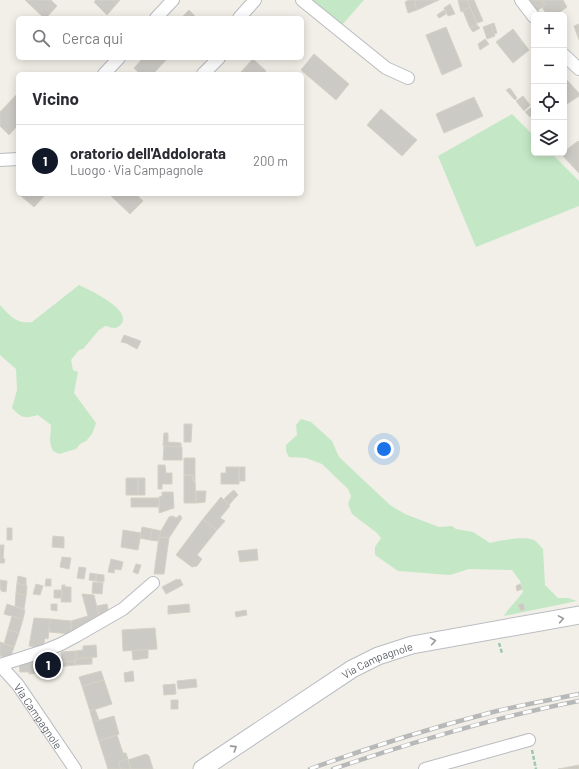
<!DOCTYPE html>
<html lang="it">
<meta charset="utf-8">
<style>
body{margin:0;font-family:Barlow,sans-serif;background:#f7f7f7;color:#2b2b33}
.controls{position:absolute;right:12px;top:12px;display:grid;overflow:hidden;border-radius:6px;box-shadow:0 2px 10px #0003}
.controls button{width:36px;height:36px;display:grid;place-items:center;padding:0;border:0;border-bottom:1px solid #e1e1e2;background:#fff;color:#2b2b33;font:20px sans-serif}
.you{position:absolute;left:384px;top:449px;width:14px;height:14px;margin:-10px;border:3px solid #fff;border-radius:50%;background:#1a73e8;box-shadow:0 0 0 6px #1a73e833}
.badge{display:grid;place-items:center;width:26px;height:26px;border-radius:50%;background:#111827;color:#fff;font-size:13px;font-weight:700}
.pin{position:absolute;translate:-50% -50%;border:2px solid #fff;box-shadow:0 1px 4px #0006}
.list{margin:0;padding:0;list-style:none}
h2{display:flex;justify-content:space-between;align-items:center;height:52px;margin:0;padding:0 16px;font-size:17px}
h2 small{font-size:13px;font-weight:400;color:#7c7c81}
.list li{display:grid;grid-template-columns:26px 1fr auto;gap:12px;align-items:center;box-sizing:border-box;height:72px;padding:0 16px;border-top:1px solid #e1e1e2}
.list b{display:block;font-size:15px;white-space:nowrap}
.list p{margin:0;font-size:13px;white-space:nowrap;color:#7c7c81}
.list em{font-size:13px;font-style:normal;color:#7c7c81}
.icon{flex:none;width:22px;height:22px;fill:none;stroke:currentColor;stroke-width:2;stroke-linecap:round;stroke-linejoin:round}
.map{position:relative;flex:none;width:579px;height:769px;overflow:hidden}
.search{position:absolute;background:#fff;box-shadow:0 2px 10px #0003;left:16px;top:16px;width:288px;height:44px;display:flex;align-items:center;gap:10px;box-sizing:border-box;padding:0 14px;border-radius:6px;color:#7c7c81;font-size:15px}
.panel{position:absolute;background:#fff;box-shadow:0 2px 10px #0003;left:16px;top:72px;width:288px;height:124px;border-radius:6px}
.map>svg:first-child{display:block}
.green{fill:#c4e8c6}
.building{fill:#cccac4;stroke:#d5d1c5}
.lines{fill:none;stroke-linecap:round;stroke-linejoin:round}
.street-casing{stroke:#b9bcc0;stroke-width:14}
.secondary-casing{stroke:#babdc2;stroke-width:19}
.path{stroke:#9dc8ac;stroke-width:2.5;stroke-dasharray:4 2;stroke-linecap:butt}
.street{stroke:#fff;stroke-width:12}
.secondary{stroke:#fff;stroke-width:17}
.rail-casing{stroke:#b7b8b8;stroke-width:4.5}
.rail{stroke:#fff;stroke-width:3;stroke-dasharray:9;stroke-linecap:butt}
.oneway{stroke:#96999c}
.labels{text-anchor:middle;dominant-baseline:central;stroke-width:3.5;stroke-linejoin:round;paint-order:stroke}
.street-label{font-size:11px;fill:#5e6267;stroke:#fff}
</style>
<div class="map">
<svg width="579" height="769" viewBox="0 0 579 769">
<rect width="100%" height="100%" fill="#f1efe7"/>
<path class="green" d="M 311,0 L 364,0 L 341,26 Z
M 512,114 L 534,136 L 534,153 L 551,153 L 579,181 L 579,206 L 476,247 L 438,156 Z
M 79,285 C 89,290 130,308 122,323 C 120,326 117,328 114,328 C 111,328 108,326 105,326 L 99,330 L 83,349 L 79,350 L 71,360 L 73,370 L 78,372 L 74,393 L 96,423 L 92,434 L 86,441 L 80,444 L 76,449 L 59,454 L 53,451 C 48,441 51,436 51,425 L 38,415 C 24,419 22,418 12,408 L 17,390 L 16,369 L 0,355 L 0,305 C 10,316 16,324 32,322 Z
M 301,419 L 311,422 L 332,441 L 339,457 L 390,505 L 405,514 L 439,527 L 452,526 L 456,529 L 473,532 L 490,543 C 500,540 525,536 534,540 C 537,542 541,547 543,549 L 545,585 L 558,598 L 568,598 L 577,601 L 504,616 C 509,607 517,601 523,592 L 520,581 L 512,570 L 469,569 L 450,575 L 398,571 L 375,555 L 375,547 L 381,538 L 377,533 L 352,514 L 348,504 L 351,496 L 348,489 L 322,464 L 306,458 L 289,457 L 286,451 L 286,445 L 297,435 L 296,425 Z"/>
<path class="building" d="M 25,0 L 51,0 L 57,6 L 46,18 L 44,18 Z
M 96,0 L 120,0 L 107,15 L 94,2 Z
M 409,0 L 414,0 L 417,10 L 408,13 L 405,2 Z
M 414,0 L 439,0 L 417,10 Z
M 458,0 L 467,0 L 470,7 L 461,12 Z
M 467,0 L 474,0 L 483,21 L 477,23 Z
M 529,0 L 541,0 L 545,5 L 537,11 Z
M 541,0 L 563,0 L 567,7 L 556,15 L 547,15 L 542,7 L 545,5 Z
M 450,4 L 455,14 L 448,16 L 444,8 Z
M 470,7 L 477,25 L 470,28 L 463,11 Z
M 189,10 L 197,18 L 181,18 Z
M 444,10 L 446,14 L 439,18 L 437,15 Z
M 494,23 L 497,33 L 494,34 L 491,24 Z
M 491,24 L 495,36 L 487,39 L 483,27 Z
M 579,24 L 579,40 L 574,26 Z
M 477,25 L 480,28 L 473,32 L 470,28 Z
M 446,27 L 462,66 L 442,75 L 426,35 Z
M 513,29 L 529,50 L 513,63 L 496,42 Z
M 485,39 L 489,44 L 480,50 L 478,44 Z
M 314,54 L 349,84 L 336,100 L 301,70 Z
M 143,58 L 166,58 L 167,59 L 153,74 L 140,74 L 134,68 Z
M 253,59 L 266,71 L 264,74 L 239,74 Z
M 564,77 L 579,93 L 579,96 L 564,106 Z
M 510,88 L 517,98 L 515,100 L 506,90 Z
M 18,93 L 18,125 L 9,135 L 0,126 L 0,112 Z
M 523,96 L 530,105 L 524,111 L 516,101 Z
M 474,97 L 483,116 L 444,133 L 436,114 Z
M 533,106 L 534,107 L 534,114 L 530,117 L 525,112 Z
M 381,109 L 417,140 L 402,156 L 367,125 Z
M 578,141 L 579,142 L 579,173 L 561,154 Z
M 23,194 L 46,194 L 34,207 L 21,196 Z
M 109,194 L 136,194 L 143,201 L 130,214 Z
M 124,335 L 141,341 L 137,349 L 126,343 L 121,342 Z
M 184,424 L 192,424 L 191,442 L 184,442 Z
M 164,433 L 168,433 L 168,442 L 181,443 L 181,447 L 163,446 Z
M 164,446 L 182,447 L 182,460 L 163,460 Z
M 184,458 L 195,458 L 195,481 L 193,481 L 193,475 L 184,475 Z
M 158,465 L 165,465 L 166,473 L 172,473 L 172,484 L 162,484 L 162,489 L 158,489 Z
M 226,467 L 239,467 L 239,484 L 221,484 L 221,473 L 226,473 Z
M 239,467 L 245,467 L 245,481 L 239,481 Z
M 184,475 L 193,475 L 193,481 L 195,481 L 196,503 L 184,503 Z
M 126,478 L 138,478 L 138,495 L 126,495 Z
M 138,478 L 145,478 L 145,495 L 138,495 Z
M 234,490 L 238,495 L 234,499 L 229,494 Z
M 196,491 L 206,491 L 205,502 L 196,503 Z
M 162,492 L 173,492 L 174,508 L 159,513 L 159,497 L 162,496 Z
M 229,494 L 234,499 L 229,505 L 224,499 Z
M 221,497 L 230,506 L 220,518 L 225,521 L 217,530 L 203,519 Z
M 131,498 L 159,498 L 159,507 L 131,507 Z
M 180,515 L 182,518 L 169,538 L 159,537 L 161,531 L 169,517 L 173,516 L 176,518 Z
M 203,519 L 217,530 L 197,555 L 202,559 L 197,566 L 192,567 L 176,555 Z
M 142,527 L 152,529 L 150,540 L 140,538 Z
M 7,528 L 12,528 L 12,540 L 7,540 Z
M 152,529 L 161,531 L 158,541 L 150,540 Z
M 123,530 L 141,533 L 138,550 L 121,547 Z
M 53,536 L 64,537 L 64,548 L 52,547 Z
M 159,537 L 169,538 L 164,574 L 154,574 Z
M 0,545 L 4,545 L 3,559 L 5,559 L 4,563 L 0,563 Z
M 257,549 L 258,560 L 240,562 L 238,551 Z
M 62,557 L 71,558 L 69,569 L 60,567 Z
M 111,559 L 123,562 L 121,570 L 115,569 L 114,573 L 108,572 Z
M 136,564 L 141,565 L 138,574 L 133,572 Z
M 79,567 L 86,568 L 84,579 L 77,578 Z
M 90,573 L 96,574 L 96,581 L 89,580 Z
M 96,574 L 104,575 L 104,582 L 96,581 Z
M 18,576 L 26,578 L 26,586 L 17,583 Z
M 46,579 L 51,579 L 51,586 L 45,586 Z
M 177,579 L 178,580 L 180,579 L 183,585 L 166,594 L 162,587 Z
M 0,580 L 7,581 L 6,592 L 1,591 L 1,589 L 0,589 Z
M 93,582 L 103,583 L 102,594 L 92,593 Z
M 17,583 L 27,586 L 26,596 L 16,593 Z
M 36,584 L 43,586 L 40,595 L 33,594 Z
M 520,584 L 522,589 L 517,591 L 516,586 Z
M 62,585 L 65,585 L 65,587 L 71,587 L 71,602 L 61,602 Z
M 54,590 L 62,590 L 62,598 L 54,598 Z
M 16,593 L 26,596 L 24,609 L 15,606 Z
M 82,594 L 94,595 L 100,620 L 71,634 L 71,621 L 88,616 Z
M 523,603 L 525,609 L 521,611 L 518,605 Z
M 7,604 L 25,610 L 23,619 L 4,614 Z
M 51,604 L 57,604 L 57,611 L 51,610 Z
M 107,604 L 109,614 L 99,618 L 97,606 Z
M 189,604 L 190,612 L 168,614 L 168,606 Z
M 246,610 L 247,615 L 236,617 L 235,612 Z
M 12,616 L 23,619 L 19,633 L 8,630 Z
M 34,618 L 50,619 L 48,639 L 45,638 L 43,648 L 29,646 Z
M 50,619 L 71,621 L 71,634 L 49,632 Z
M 155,628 L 157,649 L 123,651 L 122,630 Z
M 8,630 L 19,633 L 14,647 L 4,644 Z
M 0,642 L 14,647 L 10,659 L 0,656 Z
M 96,645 L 97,657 L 77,659 L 76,651 L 83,650 L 83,646 Z
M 148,649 L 148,658 L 133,660 L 132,651 Z
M 76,651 L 77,659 L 75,659 L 75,661 L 62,662 L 61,652 Z
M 92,657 L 92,664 L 75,665 L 75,659 Z
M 43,658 L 50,658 L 52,671 L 45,672 Z
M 43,658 L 45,672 L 29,674 L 29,672 L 20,672 L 19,663 L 27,659 Z
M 62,660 L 62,662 L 75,661 L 75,665 L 57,667 L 57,661 Z
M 101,671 L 104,680 L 82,686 L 79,677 Z
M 133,671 L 134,681 L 125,682 L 124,673 Z
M 196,679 L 197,687 L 178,689 L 177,681 Z
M 104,680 L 112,704 L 90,711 L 82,686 Z
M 175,684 L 176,694 L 164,695 L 163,685 Z
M 171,700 L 178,700 L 178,709 L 171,709 Z
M 95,709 L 99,720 L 93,722 L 90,711 Z
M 114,716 L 119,734 L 99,741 L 93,722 Z
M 117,735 L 123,753 L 126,753 L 128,759 L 118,762 L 121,769 L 108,769 L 99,741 Z
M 146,754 L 149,756 L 153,769 L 131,769 L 128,760 Z
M 128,759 L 131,769 L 121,769 L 118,762 Z
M 579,765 L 579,769 L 558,769 Z"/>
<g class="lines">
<g class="street-casing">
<g id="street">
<path d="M 302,0 L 386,68 L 408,78"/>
<path d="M 521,0 L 534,17"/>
<path d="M 156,18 L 173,0"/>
<path d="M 239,18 L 255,0"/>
<path d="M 564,55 L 579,69"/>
<path d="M 104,74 L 119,58"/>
<path d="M 203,74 L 219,58"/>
<path d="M 0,160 L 18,159"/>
<path d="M 0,665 L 44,651 L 61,644 L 76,636 L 123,609 L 153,583"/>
<path id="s1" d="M 0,665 L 18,685 L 75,769"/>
<path d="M 425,769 L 529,740"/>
</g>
</g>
<g class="secondary-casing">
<g id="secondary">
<path id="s2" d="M 202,769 L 352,669 L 378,656 L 412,645 L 579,615"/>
</g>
</g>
<path class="path" d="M 499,643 L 502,653
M 532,750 L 536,769"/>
<use href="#street" class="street"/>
<use href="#secondary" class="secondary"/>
<g class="rail-casing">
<path id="rail" d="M 310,769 C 370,747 431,728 493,712 C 521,705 550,700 579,694
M 333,769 C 413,742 495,717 579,701"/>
</g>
<use href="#rail" class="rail"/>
</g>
<defs><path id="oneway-chevron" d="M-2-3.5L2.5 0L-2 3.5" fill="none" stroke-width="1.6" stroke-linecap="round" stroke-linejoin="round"/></defs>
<g class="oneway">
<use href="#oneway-chevron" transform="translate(561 619) rotate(-10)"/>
<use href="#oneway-chevron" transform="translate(433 641) rotate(-10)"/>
<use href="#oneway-chevron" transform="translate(234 748) rotate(-33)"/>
</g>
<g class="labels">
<g class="street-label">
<text stroke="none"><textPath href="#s2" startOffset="207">Via Campagnole</textPath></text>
<text stroke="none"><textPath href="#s1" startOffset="64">Via Campagnole</textPath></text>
</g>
</g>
</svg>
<div class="controls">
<button>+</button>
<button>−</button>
<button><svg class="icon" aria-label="locate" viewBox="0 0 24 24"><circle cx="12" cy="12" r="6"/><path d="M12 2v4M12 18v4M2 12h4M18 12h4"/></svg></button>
<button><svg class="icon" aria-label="layers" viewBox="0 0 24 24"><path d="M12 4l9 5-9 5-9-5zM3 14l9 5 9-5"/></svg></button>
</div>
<div class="you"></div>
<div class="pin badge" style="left:48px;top:665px">1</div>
<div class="search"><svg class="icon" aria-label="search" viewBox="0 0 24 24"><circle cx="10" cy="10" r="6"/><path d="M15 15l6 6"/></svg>Cerca qui</div>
<section class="panel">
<h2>Vicino<small></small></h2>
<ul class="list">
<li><span class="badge">1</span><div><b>oratorio dell'Addolorata</b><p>Luogo · Via Campagnole</p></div><em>200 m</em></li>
</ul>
</section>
</div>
